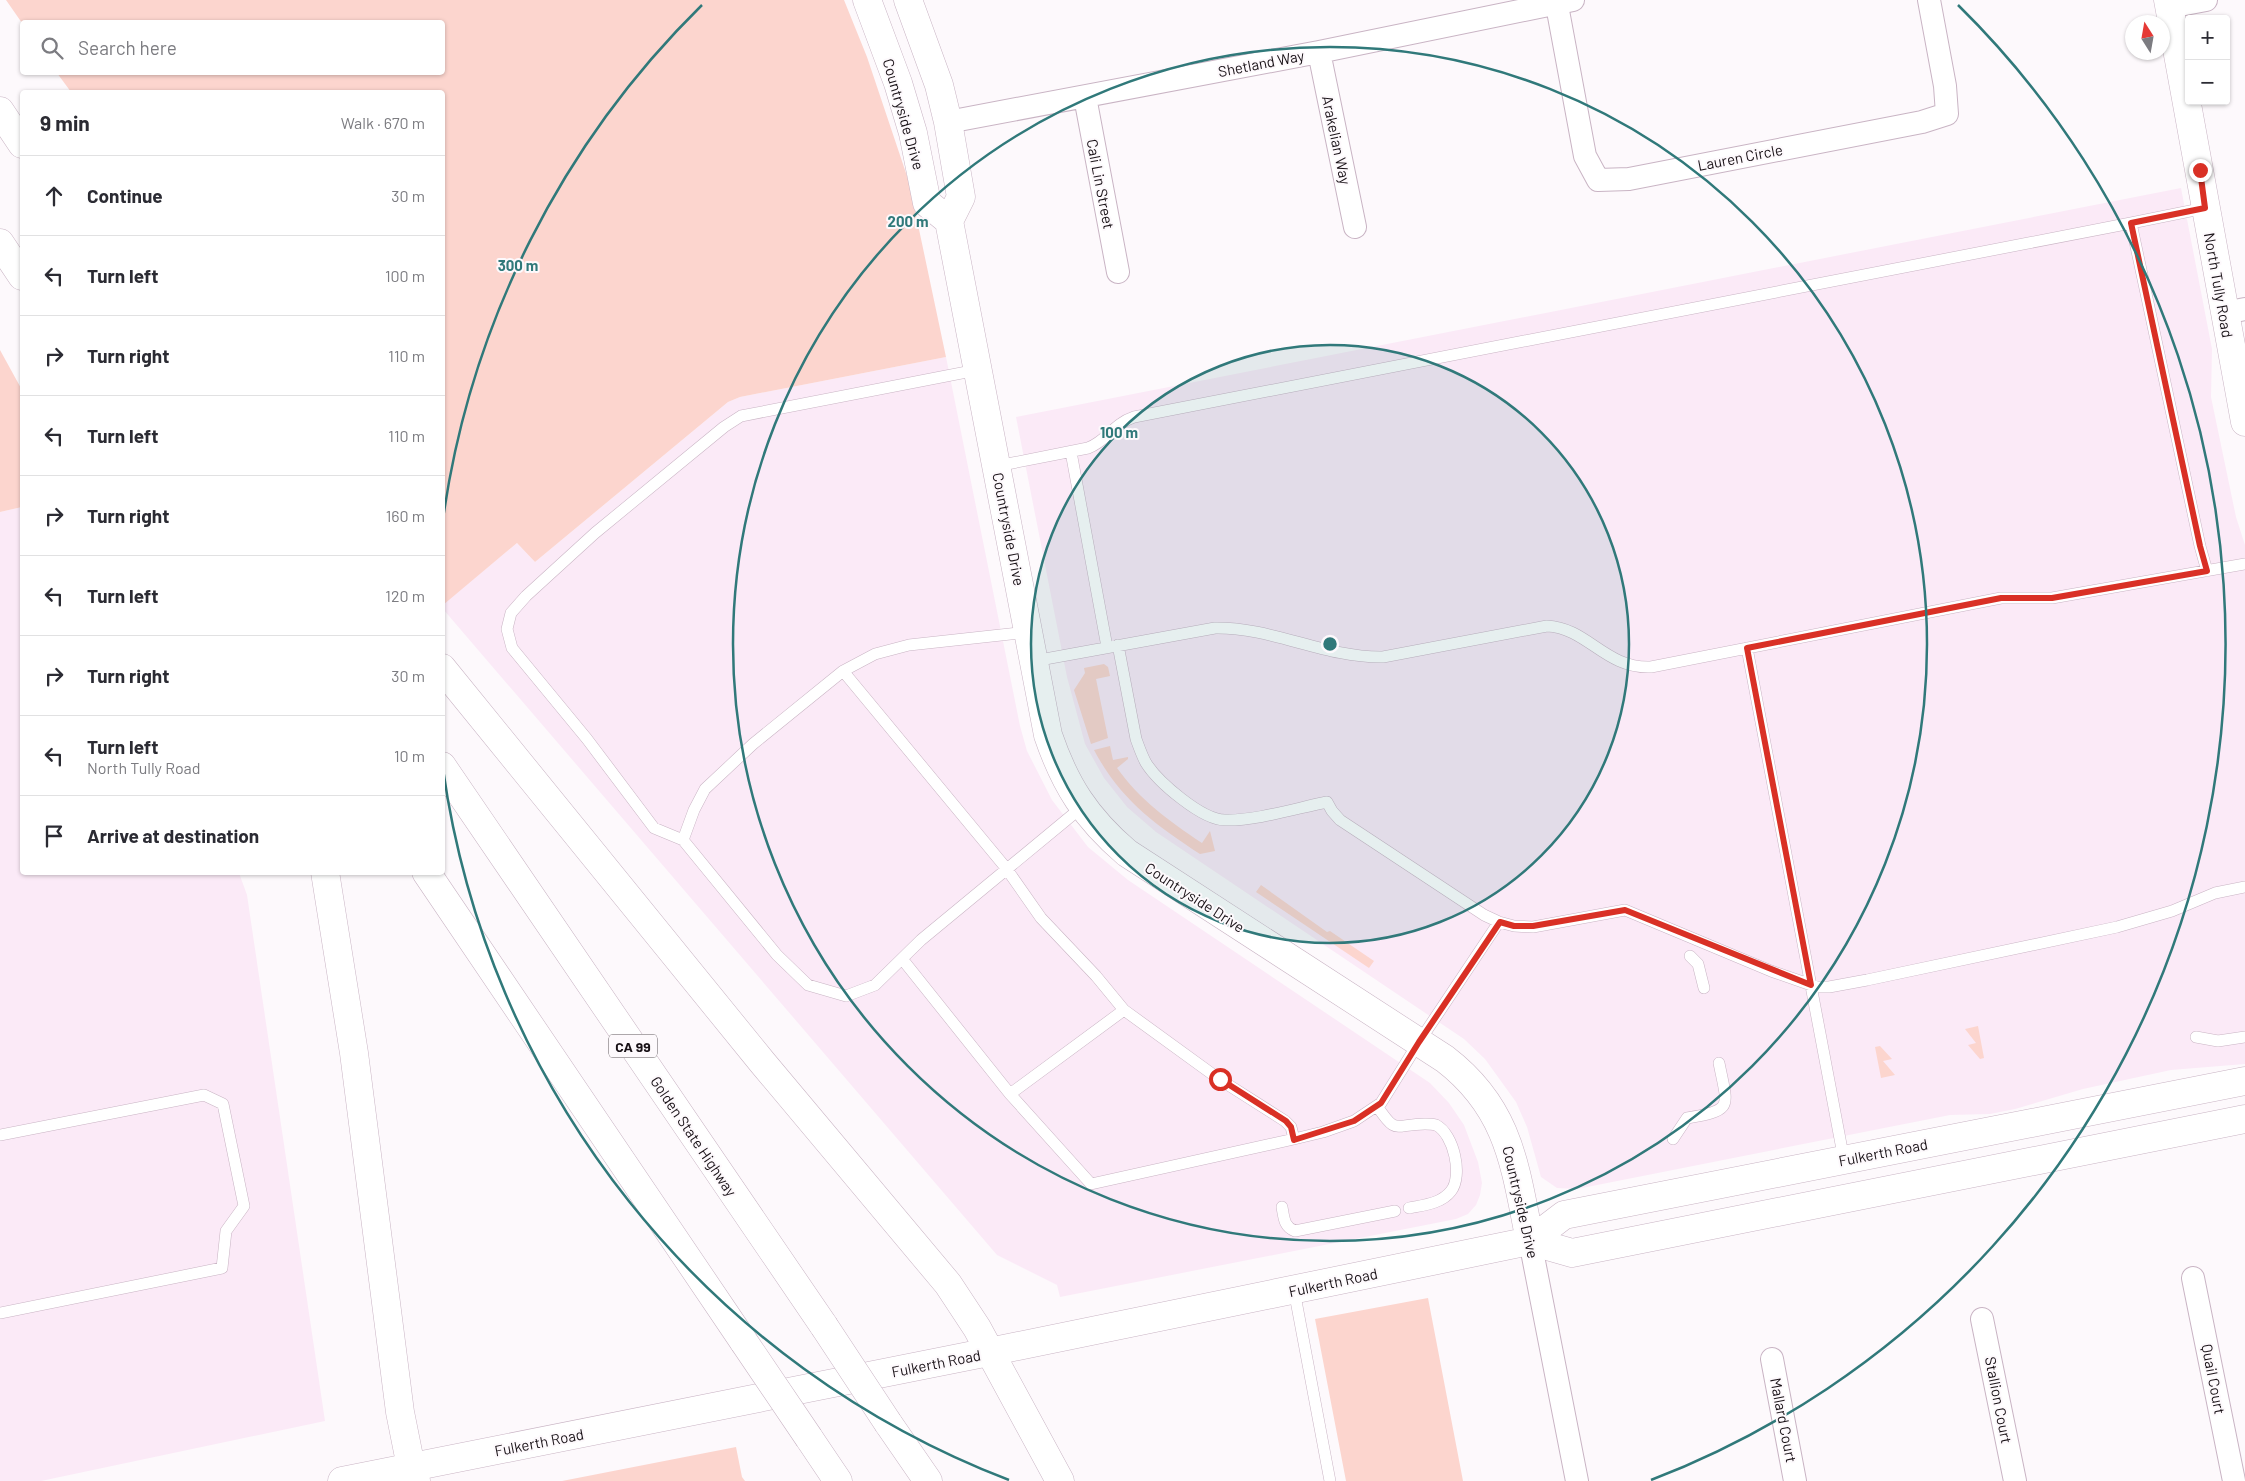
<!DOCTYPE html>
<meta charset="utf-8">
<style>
body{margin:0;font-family:Barlow,sans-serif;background:#f2f2f3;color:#2b2b33}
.controls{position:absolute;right:15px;top:15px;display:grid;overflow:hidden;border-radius:5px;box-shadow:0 1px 4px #0004}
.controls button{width:45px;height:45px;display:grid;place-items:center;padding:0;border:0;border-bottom:1px solid #e1e1e2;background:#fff;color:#2b2b33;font:25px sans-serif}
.compass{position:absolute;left:2125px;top:15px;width:45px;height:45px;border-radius:50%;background:#fff;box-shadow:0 1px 4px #0004;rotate:349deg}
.stop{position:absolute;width:15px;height:15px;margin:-11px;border:4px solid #d93025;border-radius:50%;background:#fff}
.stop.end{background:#d93025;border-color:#fff;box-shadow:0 1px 5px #0008}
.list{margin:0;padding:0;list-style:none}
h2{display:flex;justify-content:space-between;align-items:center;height:65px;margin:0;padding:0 20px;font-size:21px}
h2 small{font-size:16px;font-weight:400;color:#7c7c81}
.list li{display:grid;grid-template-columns:32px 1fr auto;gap:15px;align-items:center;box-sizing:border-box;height:80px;padding:0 20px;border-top:1px solid #e1e1e2}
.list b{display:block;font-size:19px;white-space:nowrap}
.list p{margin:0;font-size:16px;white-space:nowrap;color:#7c7c81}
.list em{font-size:16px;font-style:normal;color:#7c7c81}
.icon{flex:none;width:28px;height:28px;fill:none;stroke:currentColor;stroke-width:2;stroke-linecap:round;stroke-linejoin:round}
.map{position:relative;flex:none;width:2245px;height:1481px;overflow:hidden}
.search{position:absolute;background:#fff;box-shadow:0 1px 4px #0004;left:20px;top:20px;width:425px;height:55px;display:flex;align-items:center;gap:12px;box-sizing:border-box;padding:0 18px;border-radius:5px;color:#7c7c81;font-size:19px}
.panel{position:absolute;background:#fff;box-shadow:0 1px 4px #0004;left:20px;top:90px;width:425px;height:785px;border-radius:5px}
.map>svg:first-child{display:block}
.built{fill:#fbeaf7}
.green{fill:#fcd5ce}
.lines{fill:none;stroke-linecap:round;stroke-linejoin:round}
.service-casing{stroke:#c9b4c4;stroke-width:12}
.minor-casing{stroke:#c9b4c4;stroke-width:24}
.tertiary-casing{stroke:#c9b4c4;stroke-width:29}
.motorway-casing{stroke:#c9b4c4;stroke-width:29}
.service{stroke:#fff;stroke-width:11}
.minor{stroke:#fff;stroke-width:22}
.tertiary{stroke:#fff;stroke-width:28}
.motorway{stroke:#fff;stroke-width:28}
.motorway-bridge-casing{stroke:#c9b4c4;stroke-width:29;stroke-linecap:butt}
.motorway-bridge{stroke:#fff;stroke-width:28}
.route{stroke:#d93025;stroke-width:6}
.ring{fill:none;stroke:#30797a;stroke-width:2.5}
.labels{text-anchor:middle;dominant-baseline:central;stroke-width:4;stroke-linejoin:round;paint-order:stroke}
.shield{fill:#fdf9fc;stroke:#5d575b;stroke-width:1}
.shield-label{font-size:14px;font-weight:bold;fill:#181116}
.street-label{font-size:15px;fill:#181116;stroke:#fdf9fc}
.centre{fill:#30797a;stroke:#fdf9fc;stroke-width:2.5}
.ring-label{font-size:15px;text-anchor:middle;font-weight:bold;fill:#30797a;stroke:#fdf9fc;stroke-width:4;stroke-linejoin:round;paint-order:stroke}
</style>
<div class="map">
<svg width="2245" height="1481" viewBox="0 0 2245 1481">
<rect width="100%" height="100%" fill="#fdf9fc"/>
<path class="built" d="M 2181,188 L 2212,349 L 2211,397 L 2236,517 L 2245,545 L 2245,1064 L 2171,1070 L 2083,1089 L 2015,1109 L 1990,1114 L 1950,1115 L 1577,1189 L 1557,1188 L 1541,1177 L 1527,1127 L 1516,1102 L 1485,1059 L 1464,1039 L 1156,832 L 1127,807 L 1104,778 L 1085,744 L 1067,677 L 1016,417 Z
M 946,357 L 1020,726 L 1027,751 L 1052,800 L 1088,847 L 1128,880 L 1430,1083 L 1449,1103 L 1464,1125 L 1478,1162 L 1482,1183 L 1480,1195 L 1476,1205 L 1468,1214 L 1456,1219 L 1060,1297 L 1057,1285 L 997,1255 L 443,609 L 442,605 L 517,543 L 535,562 L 728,402 L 740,397 Z
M 22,507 L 22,872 L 239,873 L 247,895 L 325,1421 L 41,1481 L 0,1481 L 0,512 Z"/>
<path class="green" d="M 6,0 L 844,0 L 867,57 L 909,182 L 946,357 L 740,397 L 728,402 L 535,562 L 517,543 L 443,605 L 442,92 L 71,92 L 57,73 L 442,72 L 442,22 L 22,23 Z
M 0,350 L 22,390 L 22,507 L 0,512 Z
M 1104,664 L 1108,667 L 1110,676 L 1096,679 L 1108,738 L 1091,744 L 1074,690 L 1085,673 L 1084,668 Z
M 1110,746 L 1113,760 L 1128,757 L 1128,759 L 1117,768 C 1140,800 1169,821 1202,843 L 1210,831 L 1215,851 L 1200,854 C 1154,824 1120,799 1094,750 Z
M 1261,885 L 1327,932 L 1330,931 L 1374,961 L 1369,968 L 1256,892 Z
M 1978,1026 L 1984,1058 L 1980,1059 L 1968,1045 L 1976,1043 L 1965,1029 Z
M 1880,1046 L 1892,1059 L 1883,1061 L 1895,1075 L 1881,1078 L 1875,1047 Z
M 1428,1298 L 1463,1481 L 1346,1481 L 1315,1319 Z
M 736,1447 L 742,1477 L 745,1481 L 562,1481 Z"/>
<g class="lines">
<g class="service-casing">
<path id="service" d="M 2131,223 L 2205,208
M 1071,452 L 1107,647
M 997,466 L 1088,448 C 1107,441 1113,424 1134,417 L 2131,223 L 2200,546 L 2207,571
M 1028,632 L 909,645 L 875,654 L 843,671 L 753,744 L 705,789 L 694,810 L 683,840 L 777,955 L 808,985 L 846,996 L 875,985 L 921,940 L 1082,807
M 1118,645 L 1136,739 C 1139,747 1142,756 1146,763 C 1158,782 1202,820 1225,820 C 1255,821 1297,808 1327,802 L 1332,811 L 1340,820 L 1484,915 L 1499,922 L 1514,926 L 1533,927 L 1625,910 L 1771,971 L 1817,987 L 1829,987 L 1867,980 L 2117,927 L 2172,911 L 2215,893 L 2245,887
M 1747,648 L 1844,1160
M 1034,661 L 1215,628 C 1272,627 1325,658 1383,657 L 1547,626 C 1588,628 1605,669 1651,667 L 2001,598 L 2052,598 L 2245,564
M 843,671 L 1006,868 L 1041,918 L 1096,976 L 1124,1010 L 1219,1079 L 1285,1121 L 1291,1127 L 1294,1139
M 683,840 L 654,828 L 587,739 L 512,648 L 507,629 L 511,613 L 526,596 L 595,533 L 724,427 L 741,416 L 977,370
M 1690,956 L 1698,964 L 1704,988
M 903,960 L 1010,1094 L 1091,1184 L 1294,1139 L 1323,1132 L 1354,1121 L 1381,1103 L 1419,1042 L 1499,922
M 2196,1037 L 2218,1041 L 2245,1037
M 1010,1094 L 1124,1010
M 1377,1106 C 1397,1136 1394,1124 1425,1124 C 1428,1124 1433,1124 1436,1125 C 1454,1134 1463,1176 1451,1191 C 1441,1204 1423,1205 1409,1208
M 0,1135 L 204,1095 L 223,1104 L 244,1206 L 226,1231 L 222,1268 L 0,1313
M 1673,1139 L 1687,1118 C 1734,1110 1728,1108 1719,1063
M 1282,1207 C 1284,1218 1284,1227 1295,1231 L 1395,1211
M 1294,1290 L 1330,1481"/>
</g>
<g class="minor-casing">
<path id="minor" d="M 1556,0 L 1585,156 L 1598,180 L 1629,179 L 1922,122 L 1947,114 L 1945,86 L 1929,0
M 2169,7 L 2206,0
M 1319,52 L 1355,227
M 1085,97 L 1118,272
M 948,122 L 1319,52 L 1573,0
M 2224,313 L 2245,309
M 1530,1241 L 1577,1481
M 2193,1278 L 2234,1481
M 1982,1319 L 2015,1481
M 1772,1359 L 1795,1481"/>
</g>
<g class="tertiary-casing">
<path id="tertiary" d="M 867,0 L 898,83 L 913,133 L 927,203 L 949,221
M 908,0 L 939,85 L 948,122 L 961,197 L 949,221 L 1048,735 C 1065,785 1086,818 1127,853 L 1445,1059 C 1510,1109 1515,1167 1530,1241
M 2168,0 L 2245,422
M 1530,1241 L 1572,1253 L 2245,1119
M 342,1481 L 989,1352 L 1530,1241 L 1564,1215 L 2245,1081"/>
</g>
<g class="motorway-casing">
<path id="motorway" d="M 0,111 L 22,144
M 0,243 L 22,276
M 442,668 L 762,1062 L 948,1284 L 977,1328 L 1060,1481
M 442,766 L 824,1326
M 325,872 L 354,1053 L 400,1412 L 411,1467 L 416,1481
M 426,872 L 744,1342
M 888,1423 L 928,1481
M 809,1438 L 838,1481"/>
</g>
<use href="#service" class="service"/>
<use href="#minor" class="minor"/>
<use href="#tertiary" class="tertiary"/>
<use href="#motorway" class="motorway"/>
<g class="motorway-bridge-casing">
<path id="motorway-bridge" d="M 824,1326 L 888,1423
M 744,1342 L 809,1438"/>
</g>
<use href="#motorway-bridge" class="motorway-bridge"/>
</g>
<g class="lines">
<path class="route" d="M 1220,1079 L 1286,1121 L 1291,1127 L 1294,1140 L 1354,1121 L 1381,1103 L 1419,1042 L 1500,922 L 1514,926 L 1533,926 L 1625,910 L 1811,985 L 1747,648 L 2001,598 L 2052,598 L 2207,571 L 2200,546 L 2131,223 L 2205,208 L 2200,170"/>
</g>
<circle cx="1330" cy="644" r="299" fill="#30797a" fill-opacity=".12"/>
<g class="ring">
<circle cx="1330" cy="644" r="299"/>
<circle cx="1330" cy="644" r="597"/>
<path d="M1009 1480A896 896 0 0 1 443 769M443 519A896 896 0 0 1 702 5M1958 5A896 896 0 0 1 1651 1480"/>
</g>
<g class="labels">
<rect class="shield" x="609" y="1034.5" width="48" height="23" rx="4"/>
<g class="shield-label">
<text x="633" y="1046">CA 99</text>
</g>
<g class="street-label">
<text transform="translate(1261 63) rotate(-11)">Shetland Way</text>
<text transform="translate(904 114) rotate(74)">Countryside Drive</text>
<text transform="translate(1337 140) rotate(78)">Arakelian Way</text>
<text transform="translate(1740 157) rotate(-11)">Lauren Circle</text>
<text transform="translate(1101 184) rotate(79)">Cali Lin Street</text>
<text transform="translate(2219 285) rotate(80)">North Tully Road</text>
<text transform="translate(1009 529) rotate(79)">Countryside Drive</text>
<text transform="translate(1195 897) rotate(33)">Countryside Drive</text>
<text transform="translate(694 1136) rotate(56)">Golden State Highway</text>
<text transform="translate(1883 1152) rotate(-11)">Fulkerth Road</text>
<text transform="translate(1521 1202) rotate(77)">Countryside Drive</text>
<text transform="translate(1333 1282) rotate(-12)">Fulkerth Road</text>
<text transform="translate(936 1363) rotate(-11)">Fulkerth Road</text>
<text transform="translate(2214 1379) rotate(79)">Quail Court</text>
<text transform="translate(1999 1400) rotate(79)">Stallion Court</text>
<text transform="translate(1784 1420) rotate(79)">Mallard Court</text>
<text transform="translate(539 1442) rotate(-11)">Fulkerth Road</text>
</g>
</g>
<circle cx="1330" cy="644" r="8" class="centre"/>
<g class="ring-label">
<text x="908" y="227">200 m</text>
<text x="518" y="271">300 m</text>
<text x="1119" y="438">100 m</text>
</g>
</svg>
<div class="controls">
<button>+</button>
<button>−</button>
</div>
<svg class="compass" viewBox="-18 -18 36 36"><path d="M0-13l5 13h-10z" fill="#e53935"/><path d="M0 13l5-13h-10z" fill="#7c7c81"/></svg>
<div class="stop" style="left:1220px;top:1079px"></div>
<div class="stop end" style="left:2200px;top:170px"></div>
<div class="search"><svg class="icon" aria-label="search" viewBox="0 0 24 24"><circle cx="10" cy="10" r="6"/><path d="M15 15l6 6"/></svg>Search here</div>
<section class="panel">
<h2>9 min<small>Walk · 670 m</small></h2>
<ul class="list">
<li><svg class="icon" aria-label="ahead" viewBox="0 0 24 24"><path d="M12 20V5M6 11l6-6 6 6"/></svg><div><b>Continue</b></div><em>30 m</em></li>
<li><svg class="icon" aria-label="left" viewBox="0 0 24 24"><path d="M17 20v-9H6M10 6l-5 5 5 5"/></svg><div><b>Turn left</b></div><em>100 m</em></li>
<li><svg class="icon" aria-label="right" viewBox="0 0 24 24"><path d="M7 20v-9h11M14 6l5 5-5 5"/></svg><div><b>Turn right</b></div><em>110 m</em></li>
<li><svg class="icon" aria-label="left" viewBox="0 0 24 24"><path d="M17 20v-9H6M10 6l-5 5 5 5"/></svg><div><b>Turn left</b></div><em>110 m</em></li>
<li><svg class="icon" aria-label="right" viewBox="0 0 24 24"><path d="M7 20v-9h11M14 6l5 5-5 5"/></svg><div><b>Turn right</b></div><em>160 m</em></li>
<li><svg class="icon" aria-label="left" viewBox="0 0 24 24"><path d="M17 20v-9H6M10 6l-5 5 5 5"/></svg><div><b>Turn left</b></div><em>120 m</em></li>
<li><svg class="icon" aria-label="right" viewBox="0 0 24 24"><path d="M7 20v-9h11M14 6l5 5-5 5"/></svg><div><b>Turn right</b></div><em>30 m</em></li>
<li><svg class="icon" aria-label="left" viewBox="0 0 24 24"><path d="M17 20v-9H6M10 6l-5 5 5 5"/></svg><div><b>Turn left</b><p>North Tully Road</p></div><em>10 m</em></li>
<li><svg class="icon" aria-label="arrive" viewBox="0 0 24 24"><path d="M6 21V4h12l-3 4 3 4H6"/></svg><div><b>Arrive at destination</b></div></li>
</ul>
</section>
</div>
